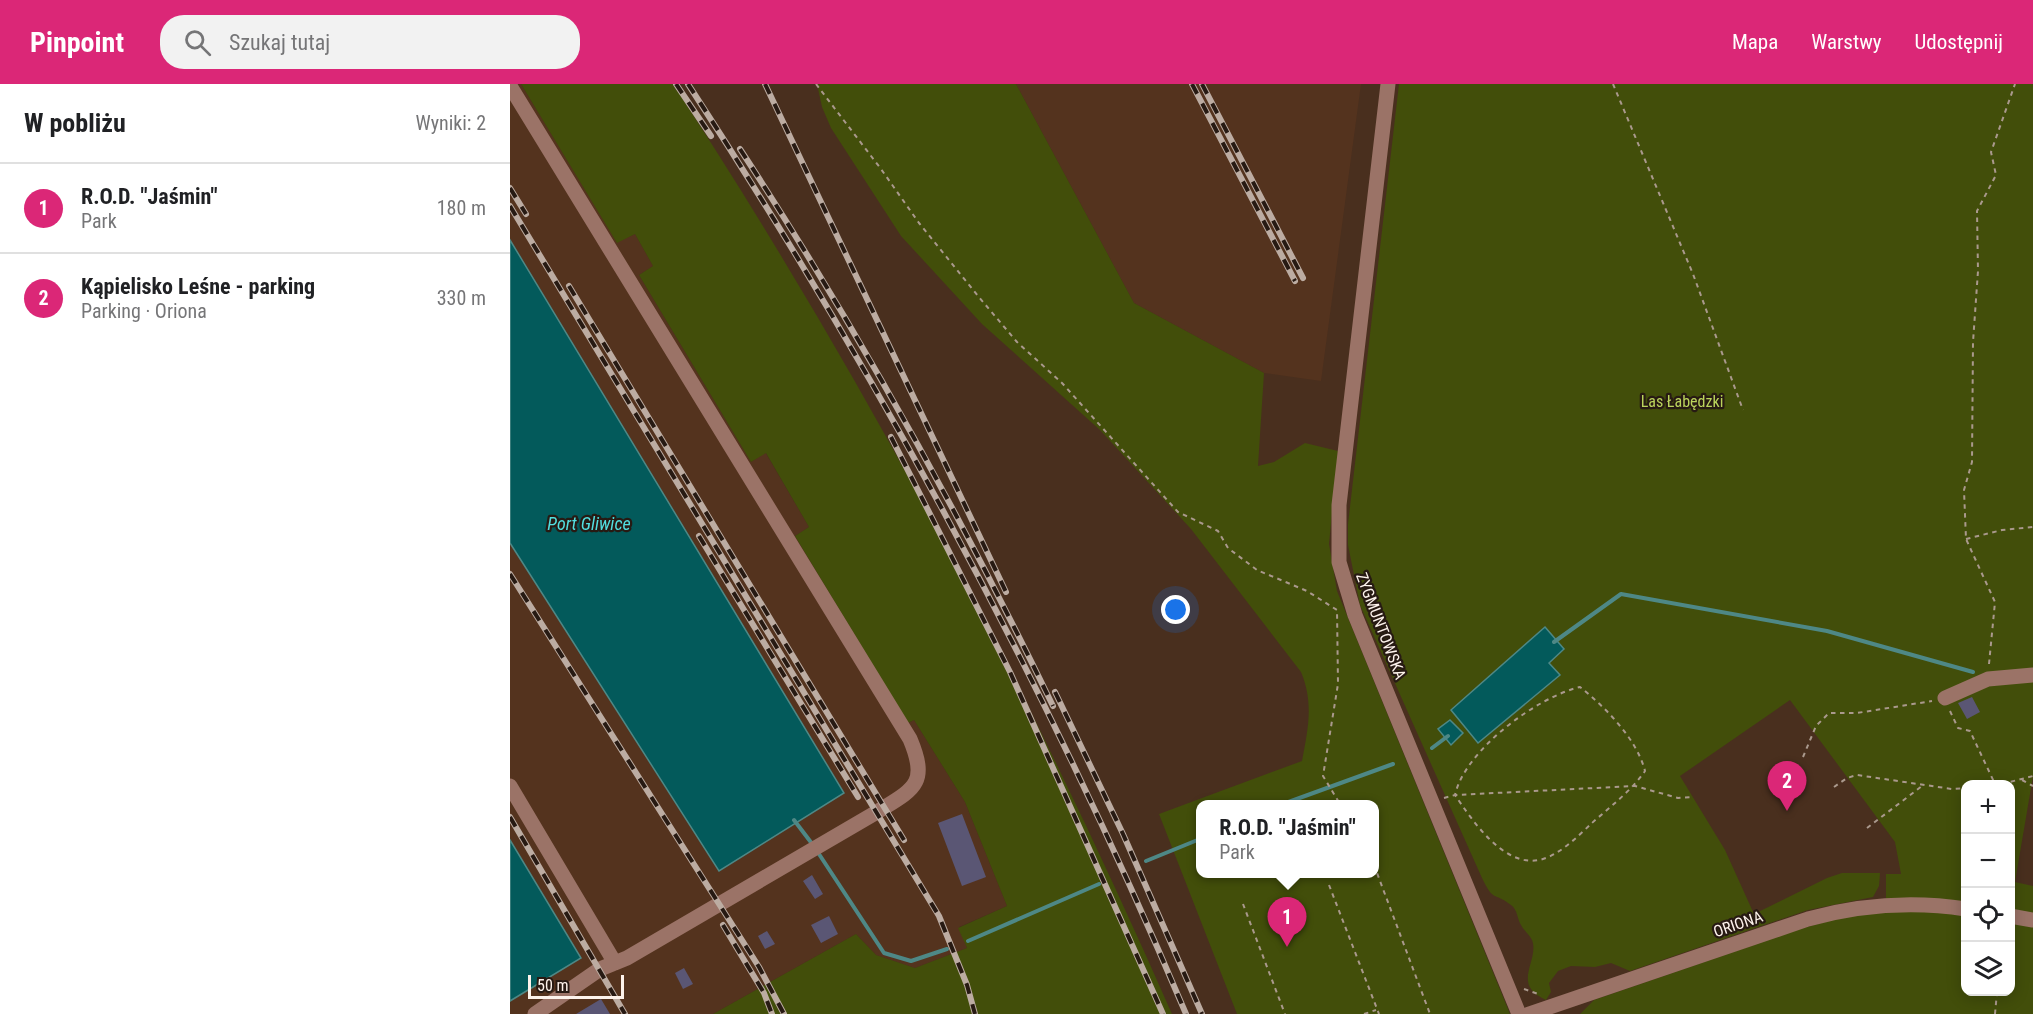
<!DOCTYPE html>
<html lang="pl">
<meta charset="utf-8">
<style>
body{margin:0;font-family:"Roboto Condensed",sans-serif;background:#f2f2f2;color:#202124}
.controls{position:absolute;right:18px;bottom:18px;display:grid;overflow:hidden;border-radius:12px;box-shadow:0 3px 15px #0003}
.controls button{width:54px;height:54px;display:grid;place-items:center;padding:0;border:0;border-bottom:2px solid #e0e0e0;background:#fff;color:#202124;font:30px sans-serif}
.scale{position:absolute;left:18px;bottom:15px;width:96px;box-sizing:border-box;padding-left:6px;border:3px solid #fdf3ec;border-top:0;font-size:16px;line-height:21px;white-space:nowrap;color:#fdf3ec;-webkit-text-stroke:4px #271a13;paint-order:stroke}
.you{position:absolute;left:666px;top:526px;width:21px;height:21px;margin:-15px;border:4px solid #fff;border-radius:50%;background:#1a73e8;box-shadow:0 0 0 9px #1a73e833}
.badge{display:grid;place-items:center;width:39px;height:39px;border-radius:50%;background:#db2777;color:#fff;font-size:20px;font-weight:700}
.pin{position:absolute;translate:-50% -50px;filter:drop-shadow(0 2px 3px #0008)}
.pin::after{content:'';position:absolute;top:32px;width:21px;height:18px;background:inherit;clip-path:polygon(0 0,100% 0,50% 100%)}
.popup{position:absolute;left:686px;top:716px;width:183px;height:78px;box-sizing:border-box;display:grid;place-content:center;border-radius:12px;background:#fff;filter:drop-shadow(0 2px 4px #0005);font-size:20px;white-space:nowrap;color:#757577}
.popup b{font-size:22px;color:#202124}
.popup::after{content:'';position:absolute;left:50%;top:100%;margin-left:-12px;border:12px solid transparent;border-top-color:#fff}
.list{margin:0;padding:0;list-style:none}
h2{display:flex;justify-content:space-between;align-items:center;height:78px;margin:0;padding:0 24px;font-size:26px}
h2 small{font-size:20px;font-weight:400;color:#757577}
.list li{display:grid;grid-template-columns:39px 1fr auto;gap:18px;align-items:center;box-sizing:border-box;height:90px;padding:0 24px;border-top:2px solid #e0e0e0}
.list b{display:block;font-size:22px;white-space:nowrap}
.list p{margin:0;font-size:20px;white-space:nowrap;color:#757577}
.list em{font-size:20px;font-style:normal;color:#757577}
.icon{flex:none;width:33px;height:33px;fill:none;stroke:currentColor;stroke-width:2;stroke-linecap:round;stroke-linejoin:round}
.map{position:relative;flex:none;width:1523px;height:930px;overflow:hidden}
header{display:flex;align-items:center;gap:36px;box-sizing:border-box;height:84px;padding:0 30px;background:#db2777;color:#fff}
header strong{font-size:28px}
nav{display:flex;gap:33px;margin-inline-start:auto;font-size:21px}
.search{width:420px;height:54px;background:#f2f2f2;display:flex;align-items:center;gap:15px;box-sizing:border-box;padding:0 21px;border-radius:24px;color:#757577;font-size:22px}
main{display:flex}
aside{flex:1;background:#fff}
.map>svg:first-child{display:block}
.built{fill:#54331e}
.green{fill:#424e0a;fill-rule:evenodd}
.water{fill:#035a5b;stroke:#4e8886;stroke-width:1.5}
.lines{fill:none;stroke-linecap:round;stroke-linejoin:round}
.stream{stroke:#4e8886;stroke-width:4}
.building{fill:#5a5674}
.path{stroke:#aa998d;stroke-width:2;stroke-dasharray:4.5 4.5;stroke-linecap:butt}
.minor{stroke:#9b7367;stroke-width:15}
.rail-casing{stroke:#bcaca2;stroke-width:6}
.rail{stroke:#271a13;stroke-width:4;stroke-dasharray:11;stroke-linecap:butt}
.labels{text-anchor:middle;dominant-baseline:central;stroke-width:4.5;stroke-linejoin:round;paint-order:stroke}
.park-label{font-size:16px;fill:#bbd45c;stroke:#271a13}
.street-label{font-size:16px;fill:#fdf3ec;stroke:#271a13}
.water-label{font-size:18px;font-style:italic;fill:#52dfe0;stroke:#271a13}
</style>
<header>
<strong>Pinpoint</strong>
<div class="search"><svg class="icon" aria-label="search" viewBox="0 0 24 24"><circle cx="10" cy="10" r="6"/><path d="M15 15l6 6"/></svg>Szukaj tutaj</div>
<nav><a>Mapa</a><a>Warstwy</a><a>Udostępnij</a></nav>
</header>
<main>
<aside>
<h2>W pobliżu<small>Wyniki: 2</small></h2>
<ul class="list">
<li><span class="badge">1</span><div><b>R.O.D. &quot;Jaśmin&quot;</b><p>Park</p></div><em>180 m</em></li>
<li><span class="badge">2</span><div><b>Kąpielisko Leśne - parking</b><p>Parking · Oriona</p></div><em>330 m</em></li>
</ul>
</aside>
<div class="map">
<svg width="1523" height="930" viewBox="0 0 1523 930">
<rect width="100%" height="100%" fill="#492f1e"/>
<path class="built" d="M 0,0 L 11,0 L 107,158 L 125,150 L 143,182 L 129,191 L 241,378 L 255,368 L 299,443 L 285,452 L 398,639 L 404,636 L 455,718 L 497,822 L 449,843 L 457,864 L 405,884 L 366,871 L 346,850 L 203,930 L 0,930 Z
M 506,0 L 851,0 L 811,297 L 754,289 L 624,219 Z"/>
<path class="green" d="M 11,0 L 163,0 C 356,295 520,607 662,930 L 203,930 L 346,850 L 366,871 L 405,884 L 457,864 L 448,844 L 497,822 L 455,718 L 404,636 L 398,639 L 285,452 L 299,443 L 256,369 L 241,378 L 129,191 L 143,182 L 125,150 L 107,159 Z
M 307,0 L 506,0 L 624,219 L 754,289 L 748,382 L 764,378 L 795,359 L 828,367 L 819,460 L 827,507 L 1000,930 L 727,930 L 649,730 L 792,677 C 798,645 804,619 791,588 L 681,445 L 590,346 L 472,240 L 391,152 L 321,44 L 312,23 ZM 690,720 L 864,720 L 864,790 L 690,790 Z
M 889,0 L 1523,0 L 1523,692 L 1505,798 L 1523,802 L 1523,930 L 1070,930 L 1084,916 L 1290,845 L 1376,821 L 1376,790 L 1391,790 L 1385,758 L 1280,616 L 1170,692 L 1215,766 L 1244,830 L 1317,794 L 1332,789 L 1370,789 L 1369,802 L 1363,813 L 1298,826 L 1120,887 L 1101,879 L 1085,883 L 1061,882 L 1048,887 L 1039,899 L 1041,908 L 1036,916 C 1000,900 1030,877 1022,856 C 1019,850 1014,847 1011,841 C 1007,835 1008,826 1001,821 C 983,807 984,819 972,794 L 850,521 L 838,461 L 838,440 ZM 1456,700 L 1500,700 L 1500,908 L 1456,908 Z"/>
<path class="water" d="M 0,156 L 334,709 L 209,787 L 0,459 Z
M 1035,543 L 1054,565 L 1039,579 L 1050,591 L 968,659 L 941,626 Z
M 940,636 L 953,649 L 941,661 L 928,645 Z
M 0,756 L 71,874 L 0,917 Z"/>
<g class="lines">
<path class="stream" d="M 1044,558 L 1111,510 L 1317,547 L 1463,588
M 922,664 L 938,652
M 773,720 L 883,680
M 284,736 L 303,761
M 307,767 L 374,869 L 401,877 L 437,865
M 636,777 L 690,755
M 458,857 L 589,800"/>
</g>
<path class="building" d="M 1462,613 L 1470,628 L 1457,635 L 1448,619 Z
M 452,730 L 476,793 L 452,802 L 428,739 Z
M 302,791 L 313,810 L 305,815 L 293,797 Z
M 319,832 L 328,850 L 311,859 L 301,841 Z
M 257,847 L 265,860 L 255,865 L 248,852 Z
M 174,884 L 183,900 L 173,905 L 165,889 Z
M 91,915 L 100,930 L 66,930 Z"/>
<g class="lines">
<path class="path" d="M 306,0 L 371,85 L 409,139 L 468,212 L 507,258 L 552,299 L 668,428 L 708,447 L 718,464 L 747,486 L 797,507 L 827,526 L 828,600 L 813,692 L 830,720
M 1103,0 L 1183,190 L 1233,326
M 1456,455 L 1492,446 L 1523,443
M 1479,580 L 1485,518 L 1456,455 L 1454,406 L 1462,378 L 1463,258 L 1468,187 L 1467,127 L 1486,91 L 1481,68 L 1505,0
M 1440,627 L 1448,644 L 1460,647 L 1485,700
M 1293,673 L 1306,642 L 1319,629 L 1347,629 L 1422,617
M 1512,696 L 1523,702
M 1492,700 L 1523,692
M 1324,703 L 1337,694 L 1347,691 L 1442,705 L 1456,704
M 934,714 L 945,711 C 962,736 993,783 1029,776 C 1049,772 1068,752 1082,739 C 1101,722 1121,707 1135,687 C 1127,655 1095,623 1070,603 C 1027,613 955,666 945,711 L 1125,702 L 1168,714 L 1183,713
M 1357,744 L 1412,702
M 864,781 L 920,930
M 819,801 L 869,930
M 733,820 L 775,930
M 1014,905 L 1031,911
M 854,930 L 866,926
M 1485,930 L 1487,908"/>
<path class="minor" d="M 878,0 L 829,421 L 829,478 L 845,531 L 1009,930
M 0,2 L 400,655 C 419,700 404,705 367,728 L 117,874 L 90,885 L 25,930
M 1435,614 L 1478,595 L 1523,591
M 0,702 L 105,879
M 1500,832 L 1523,836
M 1019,930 L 1298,835 C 1349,821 1403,817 1456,825"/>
<g class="rail-casing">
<path id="rail" d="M 166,0 L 201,52
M 178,0 C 370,294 539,606 676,930
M 255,0 L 496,508
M 682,0 L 785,197
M 692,0 L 793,194
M 230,65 C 347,244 450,430 543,622
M 0,104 L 16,130
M 0,122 L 429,832 L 457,901 L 465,930
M 59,202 L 394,756
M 381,353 L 500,588 L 653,930
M 189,452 L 348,713
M 0,490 L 249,883 L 274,930
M 545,608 L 613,750 L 692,930
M 0,733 L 115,930
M 213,841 L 254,909 L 262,930"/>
</g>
<use href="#rail" class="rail"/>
</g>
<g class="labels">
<g class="park-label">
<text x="1172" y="317">Las Łabędzki</text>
</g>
<g class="street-label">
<text transform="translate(871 542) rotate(69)">ZYGMUNTOWSKA</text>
<text transform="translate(1228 840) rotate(-19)">ORIONA</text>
</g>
<g class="water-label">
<text x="79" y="439">Port Gliwice</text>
</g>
</g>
</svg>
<div class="controls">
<button>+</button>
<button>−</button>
<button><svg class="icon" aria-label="locate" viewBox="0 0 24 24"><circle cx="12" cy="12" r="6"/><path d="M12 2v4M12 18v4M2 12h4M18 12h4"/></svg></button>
<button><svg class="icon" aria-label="layers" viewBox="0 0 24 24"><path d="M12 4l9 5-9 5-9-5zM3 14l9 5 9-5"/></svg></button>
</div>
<div class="scale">50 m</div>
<div class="you"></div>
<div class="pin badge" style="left:777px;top:863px">1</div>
<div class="popup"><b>R.O.D. &quot;Jaśmin&quot;</b>Park</div>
<div class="pin badge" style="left:1277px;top:727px">2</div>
</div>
</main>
